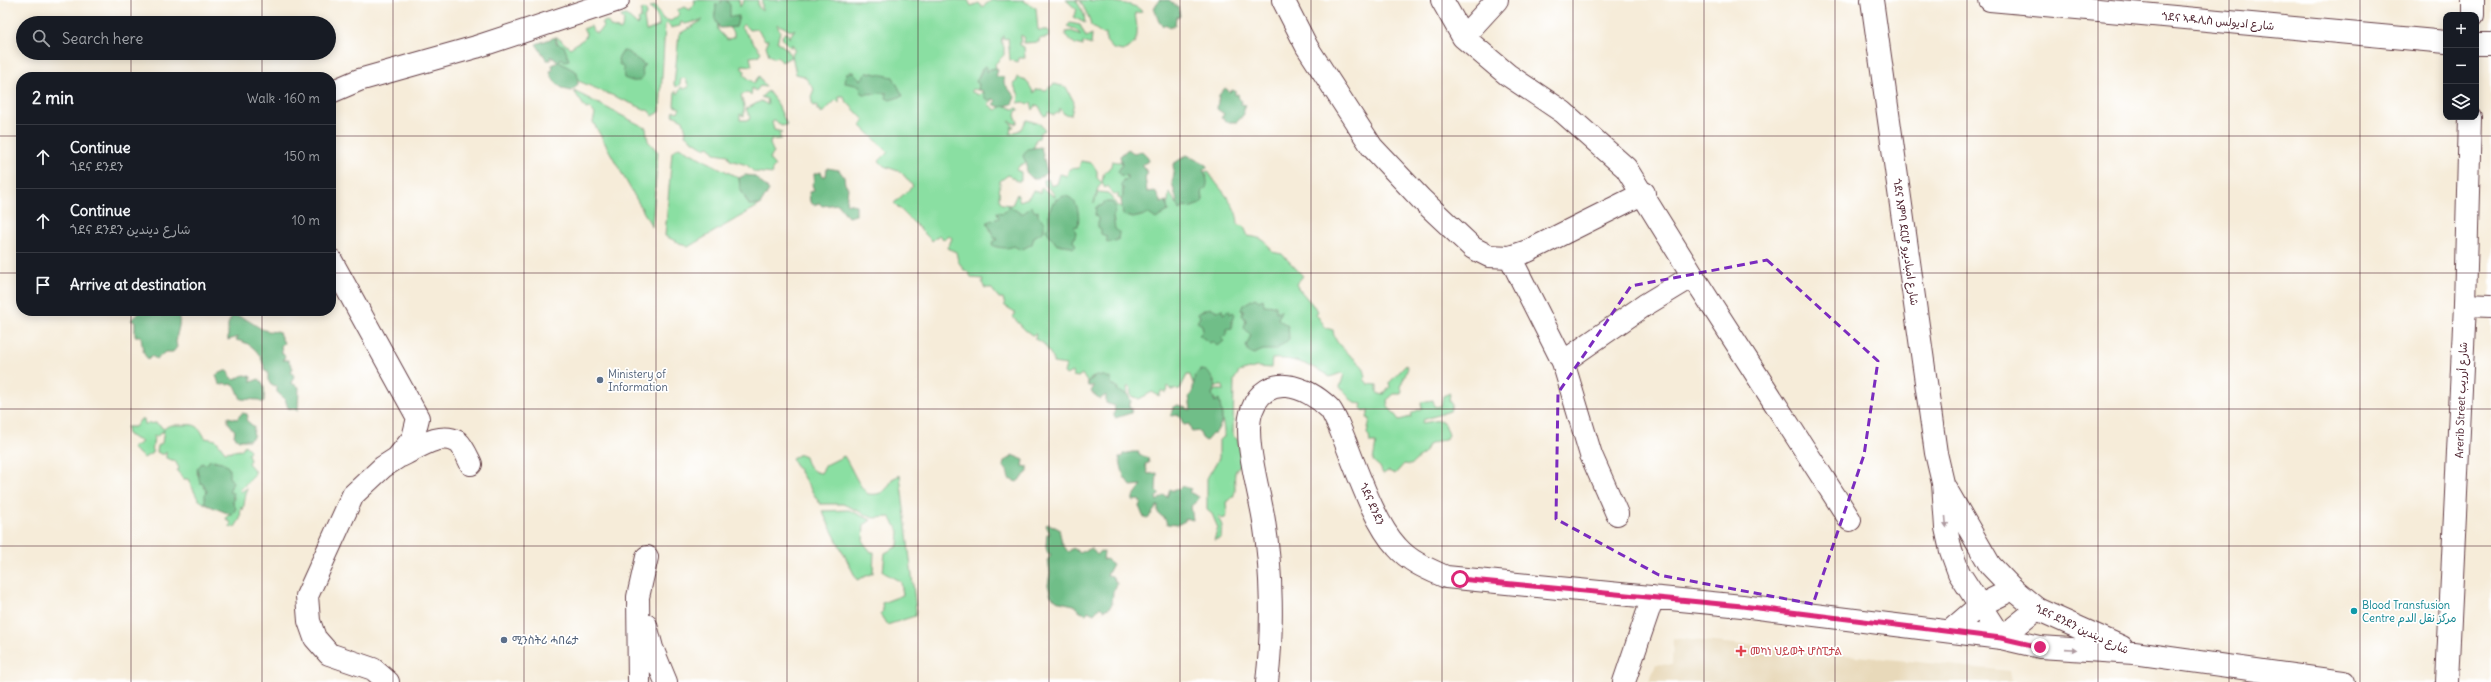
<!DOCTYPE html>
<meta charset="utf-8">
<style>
body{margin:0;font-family:Delius,"Playpen Sans Arabic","Noto Sans Ethiopic",sans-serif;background:#20242c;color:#f1f3f6}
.controls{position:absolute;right:12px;top:12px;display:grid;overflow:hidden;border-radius:8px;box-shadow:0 2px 10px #0003}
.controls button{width:36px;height:36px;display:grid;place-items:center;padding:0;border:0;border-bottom:1px solid #363941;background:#171b24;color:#f1f3f6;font:20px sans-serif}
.stop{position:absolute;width:12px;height:12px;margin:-9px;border:3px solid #db2777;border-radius:50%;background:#fff}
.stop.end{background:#db2777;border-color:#fff;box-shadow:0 1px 4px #0008}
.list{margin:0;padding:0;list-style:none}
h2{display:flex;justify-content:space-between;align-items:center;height:52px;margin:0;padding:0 16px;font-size:17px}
h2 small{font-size:13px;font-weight:400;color:#9ea1a6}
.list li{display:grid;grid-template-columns:26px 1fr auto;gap:12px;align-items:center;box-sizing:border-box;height:64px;padding:0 16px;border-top:1px solid #363941}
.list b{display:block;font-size:15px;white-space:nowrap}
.list p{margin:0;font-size:13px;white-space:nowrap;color:#9ea1a6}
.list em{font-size:13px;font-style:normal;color:#9ea1a6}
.icon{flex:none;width:22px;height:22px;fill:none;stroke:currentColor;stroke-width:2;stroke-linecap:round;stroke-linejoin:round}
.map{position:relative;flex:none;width:2491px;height:682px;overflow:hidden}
.search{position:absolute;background:#171b24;box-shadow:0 2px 10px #0003;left:16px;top:16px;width:320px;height:44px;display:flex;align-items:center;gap:10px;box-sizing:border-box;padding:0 14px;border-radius:22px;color:#9ea1a6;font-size:15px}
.panel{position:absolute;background:#171b24;box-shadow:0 2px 10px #0003;left:16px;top:72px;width:320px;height:244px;border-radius:16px}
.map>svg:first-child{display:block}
.built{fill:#e8d9ba}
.green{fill:#8adfa2;stroke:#6a7f66}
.forest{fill:#6fbe88;stroke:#5c6e5a}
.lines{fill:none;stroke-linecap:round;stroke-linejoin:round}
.minor-casing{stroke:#643e45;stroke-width:24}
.tertiary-casing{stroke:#643e45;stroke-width:24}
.primary-casing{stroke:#643e45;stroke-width:24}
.minor{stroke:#fff;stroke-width:22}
.tertiary{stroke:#fff;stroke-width:22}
.primary{stroke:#fff;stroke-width:22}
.oneway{fill:#ae9aa0}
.route{stroke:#db2777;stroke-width:5}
.marked{fill:none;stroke:#7b2cbf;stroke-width:3;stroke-dasharray:8 5;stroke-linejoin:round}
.grid{fill:none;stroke:#4a1f2b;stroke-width:1;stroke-opacity:0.55}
.service-dot{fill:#5c6f8a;stroke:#fff;stroke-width:1.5}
.culture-dot{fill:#0f9aa8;stroke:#fff;stroke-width:1.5}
.health-dot{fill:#e0444e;stroke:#fff;stroke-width:1.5}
.labels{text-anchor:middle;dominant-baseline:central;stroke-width:3.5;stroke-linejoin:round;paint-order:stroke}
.street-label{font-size:11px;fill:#4a1f2b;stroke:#fff}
.service-label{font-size:11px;fill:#4e5e75;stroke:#fff;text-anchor:start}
.culture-label{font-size:11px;fill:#0d838f;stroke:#fff;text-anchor:start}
.health-label{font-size:11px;fill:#be3a42;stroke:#fff;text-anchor:start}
</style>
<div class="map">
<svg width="2491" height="682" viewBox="0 0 2491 682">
<rect width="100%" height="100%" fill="#fff"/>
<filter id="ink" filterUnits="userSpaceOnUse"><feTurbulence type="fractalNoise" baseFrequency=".025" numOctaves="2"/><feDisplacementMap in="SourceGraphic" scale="8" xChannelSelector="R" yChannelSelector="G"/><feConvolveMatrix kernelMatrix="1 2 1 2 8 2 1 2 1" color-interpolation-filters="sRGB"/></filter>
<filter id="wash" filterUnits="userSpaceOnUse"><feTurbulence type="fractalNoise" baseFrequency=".012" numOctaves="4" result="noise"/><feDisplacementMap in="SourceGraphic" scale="16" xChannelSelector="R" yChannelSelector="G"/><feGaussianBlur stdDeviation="0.9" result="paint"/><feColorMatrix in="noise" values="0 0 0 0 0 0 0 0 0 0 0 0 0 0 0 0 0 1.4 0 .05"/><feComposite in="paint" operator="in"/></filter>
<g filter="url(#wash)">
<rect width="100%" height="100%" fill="#f6ecd9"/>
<path class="built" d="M 1673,638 L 2010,671 L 2012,682 L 1649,682 L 1656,664 L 1672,665 Z"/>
<path class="green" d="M 694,0 L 722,0 L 721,3 L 716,4 L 718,30 L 727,40 L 734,37 L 734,33 L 729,28 L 736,27 L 739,16 L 730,18 L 726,0 L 739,0 L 740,7 L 744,0 L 758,0 L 758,6 L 762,11 L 762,0 L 968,0 L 971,6 L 979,3 L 982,7 L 992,0 L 1025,0 L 1024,1 L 1036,8 L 1038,30 L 1048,30 L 1049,37 L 1039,39 L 1039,42 L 1024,43 L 1023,41 L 1025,38 L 1021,35 L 1020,45 L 1024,47 L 1025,58 L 1019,58 L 1018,62 L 1010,60 L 1008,38 L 1003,39 L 1003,35 L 1001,41 L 1004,47 L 1004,55 L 995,64 L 996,68 L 990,69 L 987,72 L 982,69 L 976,81 L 979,84 L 978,90 L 972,89 L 972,92 L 979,95 L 983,91 L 984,95 L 994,99 L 988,104 L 996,110 L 1003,105 L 1013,109 L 1018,108 L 1019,110 L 1016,111 L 1015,116 L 1018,122 L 1015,124 L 1009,121 L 1014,127 L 1011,127 L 1010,134 L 1020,130 L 1027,120 L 1040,124 L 1045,130 L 1040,133 L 1039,138 L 1036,139 L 1034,147 L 1026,151 L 1026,163 L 1020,165 L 1016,170 L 1021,172 L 1021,181 L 1017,181 L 1008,175 L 1000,181 L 999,199 L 1002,204 L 1012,205 L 1017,194 L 1020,201 L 1028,198 L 1033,191 L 1041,193 L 1040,190 L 1042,188 L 1055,197 C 1054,189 1043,189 1044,180 L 1048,179 L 1051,186 L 1057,184 L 1060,174 L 1067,176 L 1069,169 L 1079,168 L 1081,161 L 1092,163 L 1097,171 L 1097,178 L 1102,183 L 1103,175 L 1111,166 L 1112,161 L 1118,162 L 1122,161 L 1127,180 L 1123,180 L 1123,197 L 1121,199 L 1118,198 L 1118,194 L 1113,194 L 1108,186 L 1105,188 L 1102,183 L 1098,188 L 1094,203 L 1098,192 L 1108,193 L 1118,207 L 1122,207 L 1138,217 C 1147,211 1158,216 1168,211 L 1166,201 L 1168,202 L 1169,192 L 1178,206 L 1185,206 L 1203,200 L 1202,192 L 1207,176 L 1204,172 L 1208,171 C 1218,189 1237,202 1238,224 L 1244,227 L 1248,236 C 1261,238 1266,239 1272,252 L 1282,254 L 1303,276 L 1296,284 L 1298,288 L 1318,311 L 1316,314 L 1326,328 L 1333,330 C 1334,346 1351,354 1361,365 C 1364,367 1365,373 1366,377 L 1364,379 L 1368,384 L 1377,385 L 1377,393 L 1383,395 L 1390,387 L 1389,383 L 1406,365 L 1408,368 L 1400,387 L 1402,390 L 1401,394 L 1394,394 L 1387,400 L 1388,406 L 1399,420 L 1411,417 L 1412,413 L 1422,408 L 1421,402 L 1433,400 L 1435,407 L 1441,406 L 1443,396 L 1450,393 L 1449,401 L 1452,405 L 1450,411 L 1423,420 L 1422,423 L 1440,420 L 1445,424 L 1449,435 L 1447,438 L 1428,445 L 1424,453 L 1411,465 L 1404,464 L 1395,474 L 1388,471 L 1383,474 L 1380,467 L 1373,461 L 1376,443 L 1370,443 L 1369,436 L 1367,434 L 1370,419 L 1367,418 L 1369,410 L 1364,411 L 1361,408 L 1362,404 L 1354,403 L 1340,387 L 1344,374 L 1341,373 L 1330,377 C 1314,366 1292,357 1272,359 L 1271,368 L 1257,367 L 1239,372 L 1234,380 L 1233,436 L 1238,440 C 1238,447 1242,454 1241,461 C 1240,466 1236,468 1235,473 C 1233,485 1240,496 1226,502 L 1227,514 L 1225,518 L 1221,519 L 1220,517 L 1218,518 L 1222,525 L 1221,538 L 1214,540 L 1218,528 L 1212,514 L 1207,510 L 1207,478 L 1219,458 L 1219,440 L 1224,437 C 1225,425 1219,412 1219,400 L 1216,402 L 1212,394 L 1215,390 L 1224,390 L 1223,386 L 1216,386 L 1213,379 L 1199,374 L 1196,376 L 1194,386 L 1190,375 L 1187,375 L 1180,389 L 1172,390 L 1168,386 L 1167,392 L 1165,393 L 1162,390 L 1159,396 L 1152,392 L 1139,399 L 1131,396 L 1130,387 L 1127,387 L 1128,395 C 1122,396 1118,391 1116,386 L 1093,377 L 1087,382 L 1082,374 L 1078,377 L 1073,376 L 1072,372 L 1066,375 L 1064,373 L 1066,365 L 1053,363 L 1053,358 L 1044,344 L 1035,339 L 1036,334 L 1032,335 L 1025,330 L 1012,316 L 1015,315 L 1015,312 L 1005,306 L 1003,298 L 999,298 L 991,288 L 985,288 L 982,283 L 983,279 L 972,278 L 967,271 L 964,270 L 958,261 L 956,252 L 948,248 L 952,238 L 948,235 L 944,240 L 939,235 L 932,241 L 894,203 L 913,186 L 901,172 L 884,166 L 879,161 L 888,152 L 861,126 L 864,120 L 845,100 L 844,96 L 839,96 L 839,103 L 836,100 L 821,114 L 821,110 L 817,110 L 817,105 L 813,106 L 811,97 L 814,89 L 804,76 L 796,74 L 792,55 L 795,50 L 792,44 L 791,48 L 783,40 L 782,36 L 785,33 L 788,33 L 789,38 L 795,29 L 792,31 L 777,24 L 780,32 L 777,42 L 787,49 L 791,57 L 782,62 L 778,57 L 774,58 L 769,55 L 766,46 L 769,40 L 765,40 L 757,29 L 749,30 L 744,24 L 741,27 L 761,52 L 758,56 L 750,57 L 752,66 L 742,65 L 742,69 L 745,71 L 744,75 L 754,83 L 759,76 L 766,87 L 760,86 L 756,91 L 752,88 L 751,96 L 747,92 L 741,96 L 744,106 L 744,116 L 740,114 L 740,120 L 749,120 L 750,117 L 746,109 L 761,101 L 768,105 L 767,99 L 761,97 L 768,91 L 777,103 L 787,125 L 781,126 L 775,120 L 772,122 L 774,130 L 782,132 L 779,134 L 781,139 L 771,140 L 770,144 L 774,153 L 769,159 L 775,166 L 772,170 L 773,174 L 754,172 L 747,165 L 730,160 L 728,155 L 715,153 L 709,146 L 704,148 L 685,135 L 686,131 L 683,120 L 673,115 L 674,111 L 678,112 L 680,108 L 674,106 L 675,92 L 676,91 L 678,94 L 681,87 L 684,89 L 689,87 L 685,78 L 681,79 L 680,84 L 677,87 L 674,85 L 679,34 L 703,20 L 685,24 L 681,22 L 680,26 L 671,28 L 667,23 L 665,25 L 660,112 L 653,116 L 649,111 L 576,80 L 577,75 L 566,66 L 559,62 L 561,57 L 556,37 L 557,37 L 570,48 L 585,38 L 586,33 L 583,29 L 591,26 L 593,31 L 598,33 L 603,26 L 601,23 L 607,21 L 611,27 L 621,30 L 624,21 L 621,16 L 626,15 L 637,25 L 639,23 L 638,20 L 641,18 L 641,10 L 644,9 L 647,13 L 644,18 L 646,31 L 659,26 C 659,18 656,12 649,8 L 655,6 L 663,19 L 671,21 L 680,14 L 677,10 L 685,7 L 690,10 L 695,3 Z
M 1066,0 C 1084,0 1137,0 1142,12 L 1135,13 C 1137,30 1142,43 1123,51 L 1113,49 L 1106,41 L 1106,33 L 1103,34 L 1091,26 L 1089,18 L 1080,0 L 1076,0 L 1084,14 L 1085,23 L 1073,17 L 1077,10 Z
M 1070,23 L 1080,25 L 1086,37 L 1092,34 L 1091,45 L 1083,42 L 1083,46 L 1075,44 L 1065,35 L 1066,32 L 1071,31 L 1081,35 L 1075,29 L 1067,26 Z
M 1017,77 L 1026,80 L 1034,93 L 1037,89 L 1046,90 L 1054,84 L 1066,87 L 1074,102 L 1071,115 L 1064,114 L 1060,108 L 1059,112 L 1054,115 L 1048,112 L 1047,115 L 1044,116 L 1039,106 L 1036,105 L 1033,110 L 1031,102 L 1028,105 L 1023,102 L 1018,103 L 1019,95 L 1013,84 L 1017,81 Z
M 574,91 L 646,128 L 648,141 L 658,152 L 652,227 L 593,122 L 595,114 L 590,108 L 586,109 Z
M 679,147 L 739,178 L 740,188 L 746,200 L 760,205 L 688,247 L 665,236 L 672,152 Z
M 141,419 L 144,419 L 145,424 L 156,423 L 164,429 C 169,424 173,425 179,425 C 194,425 197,422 205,438 L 216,440 L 225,452 L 241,450 L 245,445 L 250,450 L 248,454 L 250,460 L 248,463 L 254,470 L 254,475 L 240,490 L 241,492 L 247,488 L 243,510 L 241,507 L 240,519 L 235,527 L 230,527 L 231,523 L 226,519 L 228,515 L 232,515 L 234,496 L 229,492 L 227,466 L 214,460 L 199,468 L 197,473 L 207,492 L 205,504 L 198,499 L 188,479 L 184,479 L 177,471 L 179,468 L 175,461 L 166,458 L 166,452 L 163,455 L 157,452 L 158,446 L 162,443 L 164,430 L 156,437 L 154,436 L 152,453 L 144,458 L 132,448 L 142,442 L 128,435 L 127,427 L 135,427 Z
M 800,454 L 805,456 C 806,464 812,473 821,473 L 826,465 L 844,456 C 852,468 858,486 868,494 C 881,496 888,490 892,479 L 900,475 L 916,610 L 915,616 L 887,625 L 880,614 L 883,611 L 882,603 L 903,595 L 901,582 L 883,572 L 885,553 L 898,546 L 899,531 L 890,517 L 873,518 L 843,504 L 820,504 L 792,459 Z
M 849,510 L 871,520 L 864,525 L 863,542 L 871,552 L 874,552 L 873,573 L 857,580 L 822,511 Z"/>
<path class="forest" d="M 722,0 L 726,0 L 730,5 L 730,17 L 739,16 L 736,27 L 720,28 C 711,15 716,17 716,4 L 721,3 Z
M 1159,0 L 1169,0 L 1178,7 L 1180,16 L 1176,17 L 1175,25 L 1170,28 L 1165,24 L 1163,26 L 1159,22 L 1154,8 Z
M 556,37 L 556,43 L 564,46 L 569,60 L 565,61 L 561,58 L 559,62 L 577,72 L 578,84 L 572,91 C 562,91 551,80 550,71 L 553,70 L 552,65 L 558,62 L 551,56 L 551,60 L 547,60 L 536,44 Z
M 623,51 L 626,51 L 645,65 L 642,67 L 643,77 C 636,84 632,81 624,78 L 623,67 L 619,64 L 618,59 Z
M 984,66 L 987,67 L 987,72 L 990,69 L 996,68 L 998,70 L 996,76 L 1004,78 L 1004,83 L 1015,97 L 1012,104 L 1000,107 L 993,104 L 996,101 L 994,99 L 989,100 L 985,98 L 983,91 L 978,90 L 979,84 L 976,82 Z
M 850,72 L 853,72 L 861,80 L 867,72 L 893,77 L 903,96 L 890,100 L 886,98 L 887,93 L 864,94 L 861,92 L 860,86 L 845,83 L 846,74 Z
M 1225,88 L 1230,92 L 1232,90 L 1235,91 L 1235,95 L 1238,94 L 1239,99 L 1242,101 L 1241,104 L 1246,105 L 1243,108 L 1244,114 L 1237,122 L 1225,122 L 1224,119 L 1221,118 L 1224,114 L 1217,109 L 1219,95 Z
M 1041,147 L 1047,172 L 1038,179 L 1033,179 L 1026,172 L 1027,165 L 1023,156 L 1027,149 Z
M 1128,149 L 1135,154 L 1142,151 L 1148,157 L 1148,161 L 1142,165 L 1148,173 L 1145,177 L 1147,192 L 1155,191 L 1161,203 L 1166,201 L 1168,211 L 1156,219 L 1149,214 L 1133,218 L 1123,215 L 1121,199 L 1123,197 L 1123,188 L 1121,186 L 1123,180 L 1127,180 L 1127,176 L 1120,175 L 1118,171 L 1122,165 L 1120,156 Z
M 1187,155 L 1206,165 L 1207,168 L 1203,169 C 1206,177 1211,185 1202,192 L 1203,200 L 1200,204 L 1189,208 L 1185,206 L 1179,210 L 1172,182 L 1174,174 L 1173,164 Z
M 827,168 L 839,170 L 844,177 L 845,184 L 848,188 L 846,203 L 856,205 L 856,215 L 848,217 L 838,204 L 822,206 L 819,203 L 814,205 L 810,202 L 809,192 L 814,191 L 812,184 L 814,181 L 814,174 L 821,172 L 822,176 L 826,176 Z
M 745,175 L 754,176 L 769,190 L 760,205 L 749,205 L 740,188 L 739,178 Z
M 1064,196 C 1078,197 1080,215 1078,226 L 1074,227 L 1076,233 L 1073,241 L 1076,245 L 1073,248 L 1066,245 L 1057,245 L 1046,230 L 1049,226 L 1049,211 L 1053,203 L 1056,203 L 1055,200 Z
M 1104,202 L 1112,202 L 1116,208 L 1113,217 L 1115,229 L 1119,232 L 1118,240 L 1107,243 L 1106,236 L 1101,234 L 1101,229 L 1098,227 L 1098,218 L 1095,215 L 1096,207 L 1103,205 Z
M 1008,205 L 1020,213 L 1024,213 L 1031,206 L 1035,212 L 1038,211 L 1038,216 L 1044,222 L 1044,231 L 1034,237 L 1032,244 L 1021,250 L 1014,246 C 1007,249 1001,248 993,246 L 992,242 L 998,239 L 994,238 L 987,222 L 999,218 L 997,212 L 1002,213 L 1007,210 Z
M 1255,298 L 1259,301 L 1263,299 L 1264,305 L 1276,306 L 1276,312 L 1281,310 L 1278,319 L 1288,326 L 1289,339 L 1276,350 L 1263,350 L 1254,354 L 1249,352 L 1246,346 L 1251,335 L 1244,328 L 1246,320 L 1242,315 L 1244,311 L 1241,310 L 1243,305 Z
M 1212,308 L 1217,311 L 1222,309 L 1223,314 L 1229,310 L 1230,314 L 1233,312 L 1235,314 L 1232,320 L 1232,328 L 1227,329 L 1227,334 L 1221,338 L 1224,341 L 1218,346 L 1213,341 L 1210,343 L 1199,335 L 1203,331 L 1202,325 L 1197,322 L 1200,317 L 1198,313 L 1206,309 Z
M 141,311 L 163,311 L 162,314 L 163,316 L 171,312 L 177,313 C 184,325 173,335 177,347 L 173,352 L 165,352 L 157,359 L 151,356 L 148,359 C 142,354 142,344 141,336 L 135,336 L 135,322 L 131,320 Z
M 232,316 C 251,315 258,335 278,331 L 284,343 L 281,346 L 282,353 L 285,356 L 283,360 L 288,360 L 293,368 L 291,372 L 294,376 L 291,383 L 299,387 L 298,410 L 288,408 L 285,399 L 277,392 L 277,386 L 271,385 L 268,380 L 268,372 L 265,371 C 262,354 253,343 236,340 L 238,337 L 228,340 L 228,324 Z
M 1200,370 C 1212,370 1210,378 1216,386 L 1212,394 L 1215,402 L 1219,399 L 1222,416 L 1221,424 L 1215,434 L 1212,434 L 1206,441 L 1202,438 L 1199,431 L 1192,432 L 1189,424 L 1184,425 L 1179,415 L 1171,416 L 1173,407 L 1178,405 L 1191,410 L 1189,396 L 1192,394 L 1195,376 Z
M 225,371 L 228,371 L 230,377 L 235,380 C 241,376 244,373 251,377 L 251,382 L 259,379 C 266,384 264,393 264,401 L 262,403 L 259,400 L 241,399 L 236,387 L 231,384 L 227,385 L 225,383 L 222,385 L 219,384 L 216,375 Z
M 1096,376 L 1104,376 L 1111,379 L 1111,384 L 1116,386 L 1118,391 L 1128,395 L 1131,401 L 1129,407 L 1132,408 L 1131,413 L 1115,418 L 1114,416 L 1115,406 L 1106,403 L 1106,395 L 1100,399 L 1091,392 L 1094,386 L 1088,386 L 1087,382 Z
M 242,413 L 247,414 L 248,417 L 246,420 L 254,427 L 253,437 L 249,440 L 239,440 L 234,436 L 235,431 L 228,422 L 228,417 L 237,419 Z
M 1132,452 L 1139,452 L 1139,454 L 1148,458 L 1149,463 L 1145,464 L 1148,474 L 1157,473 L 1156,491 L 1160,494 L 1156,497 L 1157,501 L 1164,495 L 1167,497 L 1170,489 L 1173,491 L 1180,488 L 1182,486 L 1191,489 L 1189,492 L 1199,497 L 1198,500 L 1191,506 L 1193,520 L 1185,518 L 1185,521 L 1177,525 L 1167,524 L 1165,519 L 1158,513 L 1158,505 L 1150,516 L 1147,518 L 1143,516 L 1139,506 L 1141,502 L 1138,500 L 1133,501 L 1133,497 L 1142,485 L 1131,486 L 1124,477 L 1119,457 L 1122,457 L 1123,454 Z
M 1012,455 L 1024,460 L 1023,466 L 1028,467 L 1028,472 L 1017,482 L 1009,479 L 1007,470 L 1003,467 L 1004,461 L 1011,458 Z
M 210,460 L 222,462 L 229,468 L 229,477 L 233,482 L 229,492 L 233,493 L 233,504 L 236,508 L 232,515 L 205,504 L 205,494 L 207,492 L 203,484 L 200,483 L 197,469 L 202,463 L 206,465 Z
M 1049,524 L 1059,529 L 1062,543 L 1068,552 L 1073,548 L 1080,553 L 1091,548 L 1097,555 L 1101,551 L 1104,552 L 1103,560 L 1106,559 L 1113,564 L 1107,575 L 1112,576 L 1117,584 L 1113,592 L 1112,604 L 1109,608 L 1103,610 L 1100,607 L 1094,614 L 1088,611 L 1086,614 L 1080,612 L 1074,605 L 1060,602 L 1051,596 L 1048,585 L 1050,573 L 1048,559 L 1051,554 L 1048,554 L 1046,547 L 1047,534 L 1050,534 L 1046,525 Z"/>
</g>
<g filter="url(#ink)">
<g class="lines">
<g class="minor-casing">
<path id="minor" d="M 1283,0 L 1307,47 L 1372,147 L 1421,199 L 1473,248 L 1489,256 L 1510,257 L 1528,251 L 1644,193
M 1442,0 L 1463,37 L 1508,75 L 1563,112 L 1626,168 L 1693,276 L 1850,520
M 1463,37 L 1497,0
M 331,92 L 359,80 L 476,47 L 618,0
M 1510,257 L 1563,362 L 1591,455 L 1617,514
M 331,260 L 418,418 L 413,438 L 397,458 L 383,467 L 353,495 L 307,596 L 309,621 L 315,638 L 329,654 L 373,669 L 388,682
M 2465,305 L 2491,306
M 1563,362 L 1645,305 L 1693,276
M 401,456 C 418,448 440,431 458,442 C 463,446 468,458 471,464
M 646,625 L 652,648 L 666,682
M 1950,631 L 1979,606 L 2013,589
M 639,682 L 638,597 L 647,557
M 1267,682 C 1273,632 1272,571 1264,521 C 1260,493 1242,436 1252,410 C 1266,371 1307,386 1329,408 C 1333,412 1335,419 1338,424 C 1353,458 1372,521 1397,547 C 1410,562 1428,569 1446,577 L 1742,606 L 2001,638 L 2037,609
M 1624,682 L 1653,597"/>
</g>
<g class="tertiary-casing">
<path id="tertiary" d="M 1990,0 L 2446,42
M 2473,15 L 2473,0
M 2476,44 L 2491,44
M 2447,682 L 2465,305 L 2470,117"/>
</g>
<g class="primary-casing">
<path id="primary" d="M 1872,0 L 1936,453 L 1943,483 L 1946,528 L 1951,551 L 1959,573 L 2001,638 L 2040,647 L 2134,653 L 2343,682
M 1946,489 L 1990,565 L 2013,589 L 2037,609 L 2122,647"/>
</g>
<use href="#minor" class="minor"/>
<use href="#tertiary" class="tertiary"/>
<use href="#primary" class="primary"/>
</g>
<defs><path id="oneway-solid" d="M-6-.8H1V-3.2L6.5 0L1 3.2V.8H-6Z"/></defs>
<g class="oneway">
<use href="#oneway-solid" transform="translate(1946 522) rotate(85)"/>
<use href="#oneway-solid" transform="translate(2071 649) rotate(4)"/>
</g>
</g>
<g class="lines" filter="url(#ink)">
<path class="route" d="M 1460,579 L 1742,606 L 2001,638 L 2040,647"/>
</g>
<path class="marked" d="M 1767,260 L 1878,361 L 1864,455 L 1813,604 L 1659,575 L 1556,519 L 1558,393 L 1631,286 Z"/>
<path class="grid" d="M 131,0 L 131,23M 262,0 L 262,23M 393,0 L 393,682M 524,0 L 524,682M 656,0 L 656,682M 787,0 L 787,682M 918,0 L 918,682M 1049,0 L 1049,682M 1180,0 L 1180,682M 1311,0 L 1311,682M 1442,0 L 1442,682M 1573,0 L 1573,682M 1704,0 L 1704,682M 1835,0 L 1835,682M 1967,0 L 1967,682M 2098,0 L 2098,682M 2229,0 L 2229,682M 2360,0 L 2360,682M 131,53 L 131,77M 262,53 L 262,77M 0,136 L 21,136M 331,136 L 2491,136M 0,273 L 21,273M 331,273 L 2491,273M 131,311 L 131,682M 262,311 L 262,682M 0,409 L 2491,409M 0,546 L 2491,546"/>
<g class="service-dot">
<circle cx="600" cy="380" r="4"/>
<circle cx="504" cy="640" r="4"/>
</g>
<circle class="culture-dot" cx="2354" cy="611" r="4"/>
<path class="health-dot" d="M1739 645h4v4h4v4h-4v4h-4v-4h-4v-4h4z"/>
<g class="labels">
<g class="street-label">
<text transform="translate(2218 21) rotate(5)">ጎደና ኣዱሊስ شارع اديولس</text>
<text transform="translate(1906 242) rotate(82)">ጎደና እምባ ደርሆ شارع امباديرو</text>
<text transform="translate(2461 400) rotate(-88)">Arerib Street شارع أرريب</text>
<text transform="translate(1372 504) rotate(66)">ጎደና ደንደን</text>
<text transform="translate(2082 629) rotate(25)">ጎደና ደንደን شارع ديندين</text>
</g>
<g class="service-label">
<text x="608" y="374">Ministery of<tspan x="608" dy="13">Information</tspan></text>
<text x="512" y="640">ሚንስትሪ ሓበሬታ</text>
</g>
<g class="culture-label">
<text x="2362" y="605">Blood Transfusion<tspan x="2362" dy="13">Centre مركز نقل الدم</tspan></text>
</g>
<g class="health-label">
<text x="1750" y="651">መካነ ህይወት ሆስፒታል</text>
</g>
</g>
</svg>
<div class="controls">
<button>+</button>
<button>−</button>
<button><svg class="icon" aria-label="layers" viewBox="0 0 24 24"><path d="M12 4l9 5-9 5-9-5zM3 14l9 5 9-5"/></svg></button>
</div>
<div class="stop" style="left:1460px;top:579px"></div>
<div class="stop end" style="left:2040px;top:647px"></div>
<div class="search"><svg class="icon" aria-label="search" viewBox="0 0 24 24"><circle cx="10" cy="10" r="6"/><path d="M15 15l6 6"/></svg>Search here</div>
<section class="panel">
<h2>2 min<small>Walk · 160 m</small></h2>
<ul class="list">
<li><svg class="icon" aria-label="ahead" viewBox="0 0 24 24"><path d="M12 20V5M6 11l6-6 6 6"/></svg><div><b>Continue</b><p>ጎደና ደንደን</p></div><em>150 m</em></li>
<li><svg class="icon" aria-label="ahead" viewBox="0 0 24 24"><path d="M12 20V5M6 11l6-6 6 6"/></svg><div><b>Continue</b><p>ጎደና ደንደን شارع ديندين</p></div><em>10 m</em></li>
<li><svg class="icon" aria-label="arrive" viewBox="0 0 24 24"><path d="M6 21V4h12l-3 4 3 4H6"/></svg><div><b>Arrive at destination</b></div></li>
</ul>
</section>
</div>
